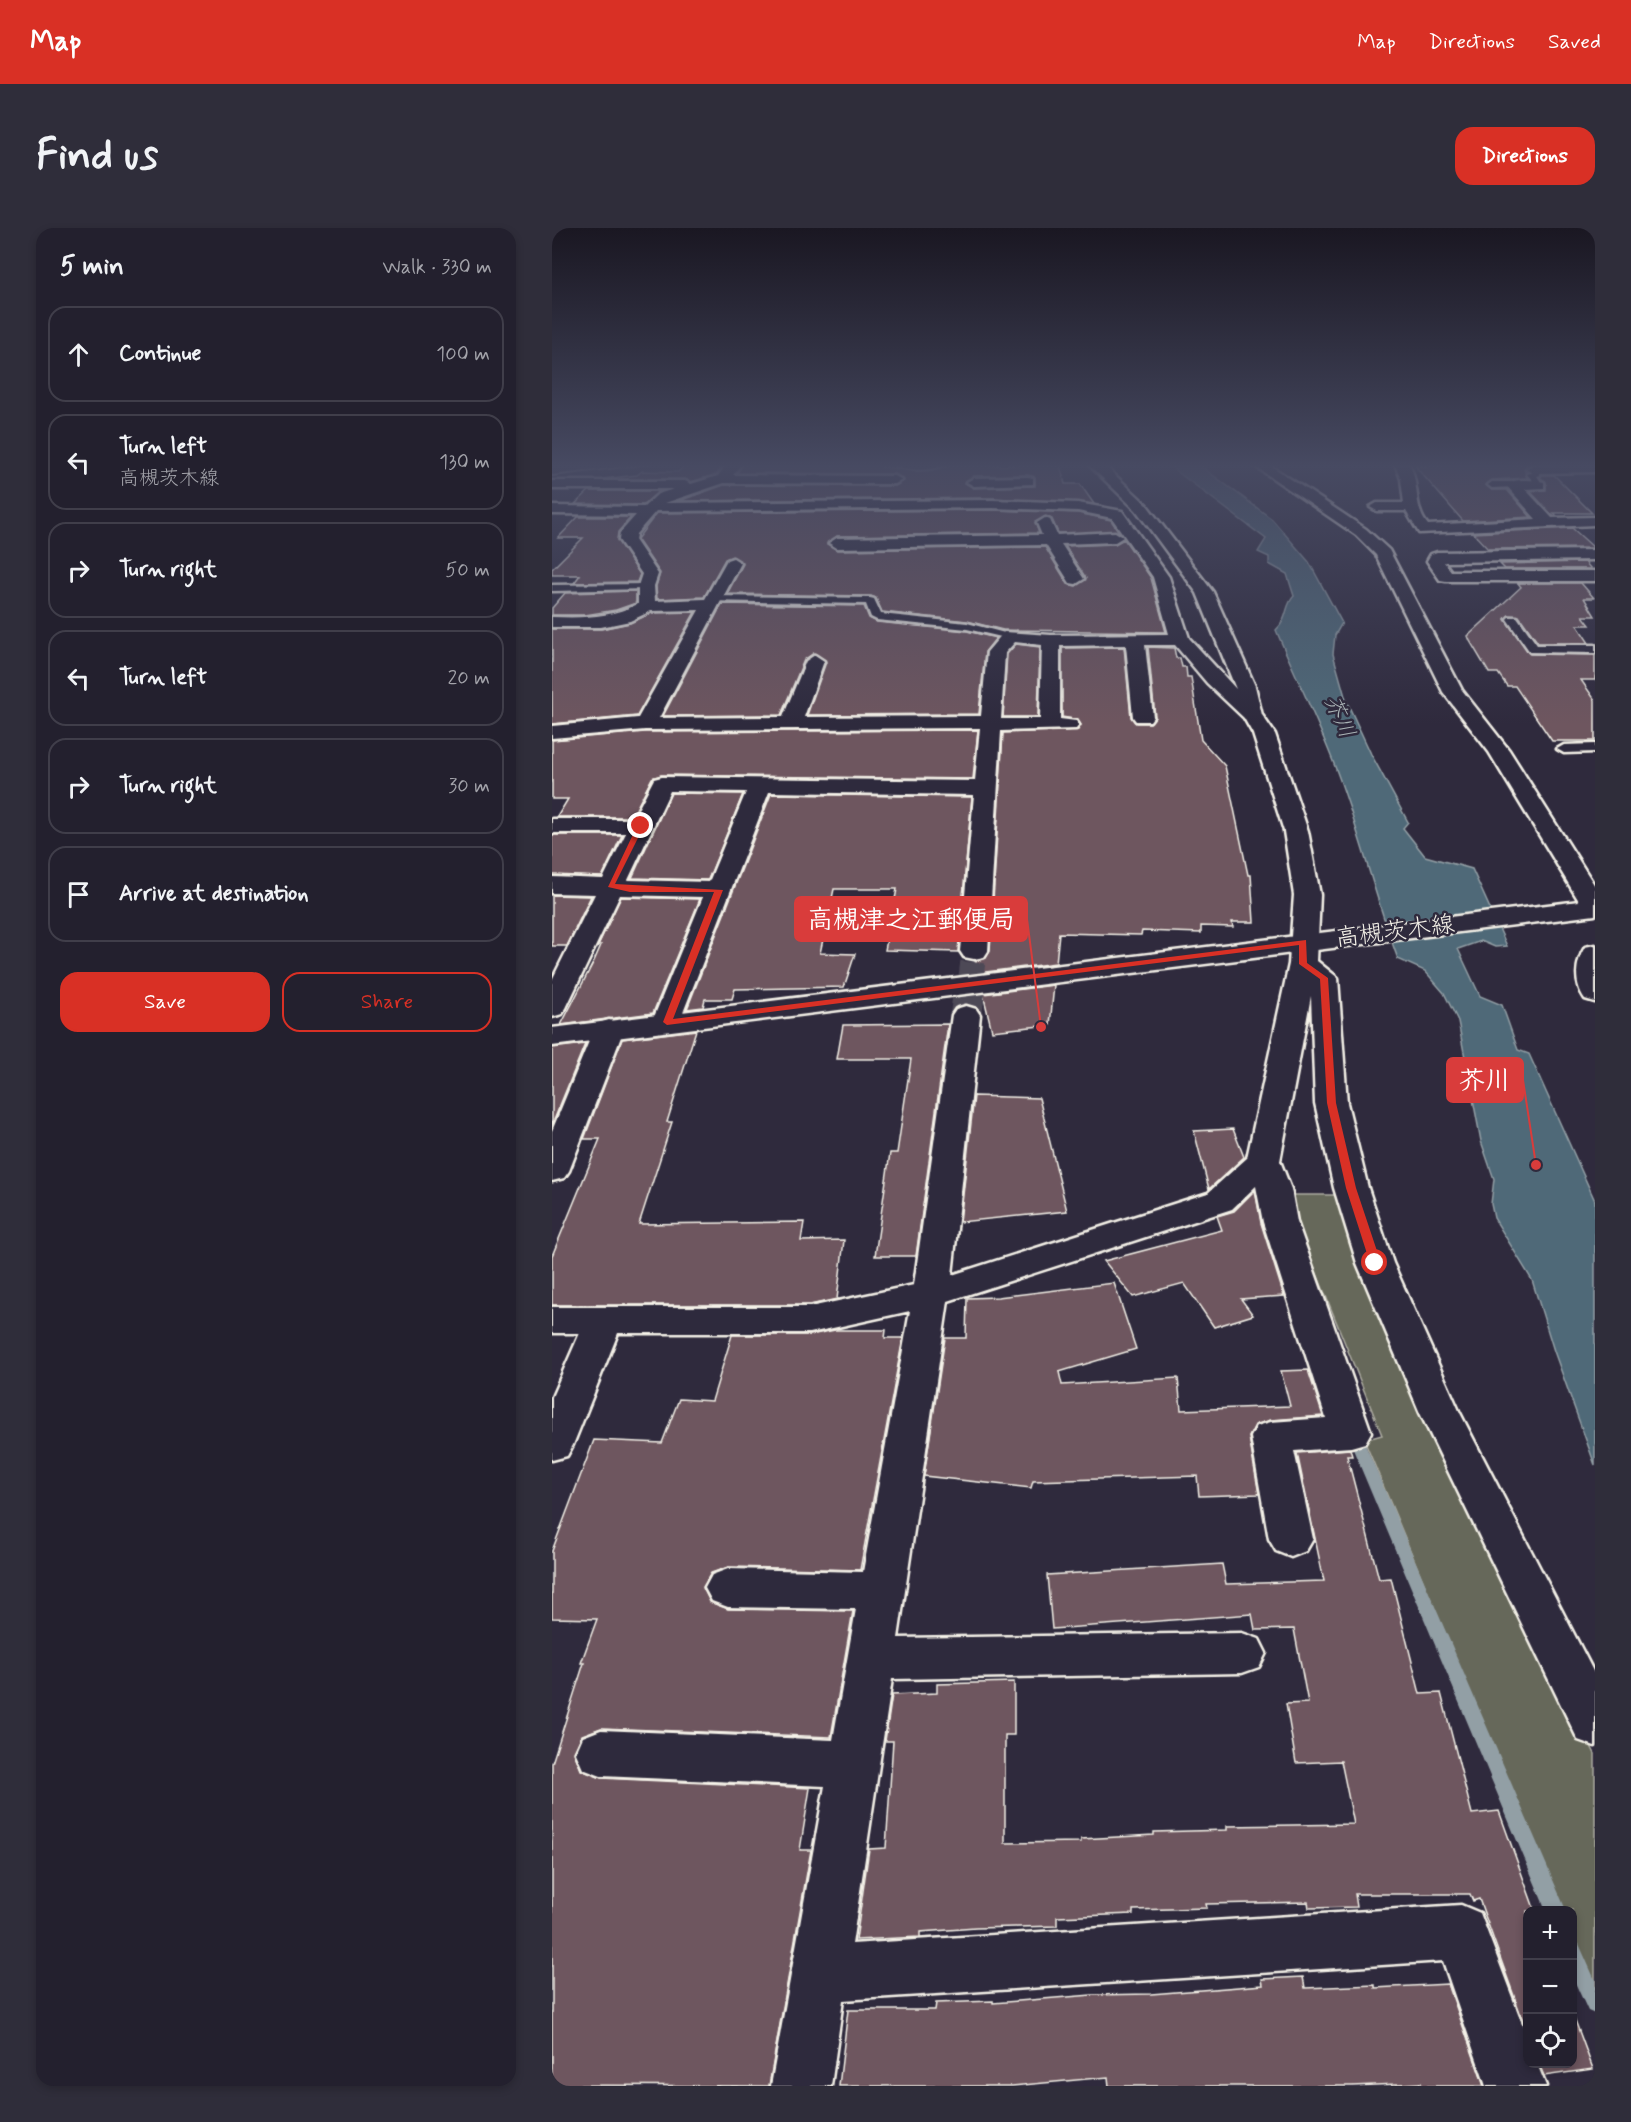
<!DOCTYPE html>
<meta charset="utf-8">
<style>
body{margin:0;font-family:Mynerve,"Klee One",sans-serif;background:#2f2d3a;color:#f1f3f6}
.controls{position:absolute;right:18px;bottom:18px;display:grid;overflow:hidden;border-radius:12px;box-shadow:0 3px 9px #0003}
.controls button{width:54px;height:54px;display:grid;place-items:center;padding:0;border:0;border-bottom:2px solid #403e4a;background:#23202e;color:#f1f3f6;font:30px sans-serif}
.stop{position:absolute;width:18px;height:18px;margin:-14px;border:4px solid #d93025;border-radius:50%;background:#fff}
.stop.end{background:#d93025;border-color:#fff;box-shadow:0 2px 6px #0008}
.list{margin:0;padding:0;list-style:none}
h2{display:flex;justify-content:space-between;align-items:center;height:78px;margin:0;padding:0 24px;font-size:26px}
h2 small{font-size:20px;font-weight:400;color:#a3a3aa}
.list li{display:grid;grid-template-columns:39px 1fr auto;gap:18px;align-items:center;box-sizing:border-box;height:96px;margin:0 12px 12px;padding:0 12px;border:2px solid #403e4a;border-radius:18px}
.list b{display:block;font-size:22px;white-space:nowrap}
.list p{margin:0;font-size:20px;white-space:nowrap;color:#a3a3aa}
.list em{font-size:20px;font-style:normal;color:#a3a3aa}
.actions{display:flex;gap:12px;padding:18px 24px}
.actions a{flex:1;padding:14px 0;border:2px solid #d93025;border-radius:18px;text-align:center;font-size:21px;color:#d93025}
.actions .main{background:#d93025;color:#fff}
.icon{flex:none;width:33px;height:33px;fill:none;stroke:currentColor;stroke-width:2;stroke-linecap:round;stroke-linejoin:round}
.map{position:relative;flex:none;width:1043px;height:1858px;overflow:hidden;border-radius:18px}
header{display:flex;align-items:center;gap:36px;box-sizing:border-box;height:84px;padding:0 30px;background:#d93025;color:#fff}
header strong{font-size:28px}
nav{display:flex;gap:33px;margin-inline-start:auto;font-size:21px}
.intro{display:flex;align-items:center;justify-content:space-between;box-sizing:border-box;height:144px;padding:0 36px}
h1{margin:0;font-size:42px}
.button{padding:15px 27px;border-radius:18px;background:#d93025;color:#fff;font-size:21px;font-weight:700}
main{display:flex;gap:36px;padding:0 36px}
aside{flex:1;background:#23202e;border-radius:18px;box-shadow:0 3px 9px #0003}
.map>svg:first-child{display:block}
.green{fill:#66685a;stroke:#adaca1;stroke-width:1.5}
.water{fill:#506978;stroke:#929fa5;stroke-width:1.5}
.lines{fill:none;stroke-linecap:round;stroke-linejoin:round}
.stream{fill:#929fa5;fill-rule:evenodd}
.building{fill:#6e575f;stroke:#f4f1e8;stroke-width:1.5;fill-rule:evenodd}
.minor-tunnel-far1{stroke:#4d4857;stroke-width:25;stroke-dasharray:25 13;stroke-linecap:butt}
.minor-tunnel{stroke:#4d4857;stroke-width:32;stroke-dasharray:32 16;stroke-linecap:butt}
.service-casing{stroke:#f4f1e8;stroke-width:5}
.minor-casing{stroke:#f4f1e8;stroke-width:5}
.secondary-casing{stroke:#f4f1e8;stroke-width:5}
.service{fill:#2f2a3d;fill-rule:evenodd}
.minor{fill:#2f2a3d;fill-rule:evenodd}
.secondary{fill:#2f2a3d;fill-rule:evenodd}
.rail{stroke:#f4f1e8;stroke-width:2}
.route{fill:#d93025}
.labels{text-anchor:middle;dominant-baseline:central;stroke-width:5;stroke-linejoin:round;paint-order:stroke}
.far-water-label{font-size:22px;font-style:italic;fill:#aab4b6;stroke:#2f2a3d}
.street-label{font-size:24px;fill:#f4f1e8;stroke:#2f2a3d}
.leader{fill:none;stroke:#d93c3b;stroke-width:2}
.callout-dot{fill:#d93c3b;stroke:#2f2a3d;stroke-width:2}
.callout{fill:#d93c3b;stroke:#d93c3b;stroke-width:2}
.callout-label{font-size:26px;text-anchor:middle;font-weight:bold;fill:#fff}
</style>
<header>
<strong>Map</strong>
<nav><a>Map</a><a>Directions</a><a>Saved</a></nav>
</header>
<div class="intro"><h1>Find us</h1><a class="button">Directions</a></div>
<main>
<aside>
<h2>5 min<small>Walk · 330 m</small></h2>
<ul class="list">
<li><svg class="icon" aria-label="ahead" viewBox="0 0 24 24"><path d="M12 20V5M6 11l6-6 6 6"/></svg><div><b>Continue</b></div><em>100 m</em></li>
<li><svg class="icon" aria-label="left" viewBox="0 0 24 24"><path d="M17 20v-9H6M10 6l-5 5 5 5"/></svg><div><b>Turn left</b><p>高槻茨木線</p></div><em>130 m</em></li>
<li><svg class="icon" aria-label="right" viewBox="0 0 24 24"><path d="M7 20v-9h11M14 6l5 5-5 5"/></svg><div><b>Turn right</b></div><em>50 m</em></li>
<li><svg class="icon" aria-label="left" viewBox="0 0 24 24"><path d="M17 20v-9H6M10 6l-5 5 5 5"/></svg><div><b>Turn left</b></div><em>20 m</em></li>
<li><svg class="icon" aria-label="right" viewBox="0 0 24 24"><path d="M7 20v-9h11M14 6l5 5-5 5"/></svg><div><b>Turn right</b></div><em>30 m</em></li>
<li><svg class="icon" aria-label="arrive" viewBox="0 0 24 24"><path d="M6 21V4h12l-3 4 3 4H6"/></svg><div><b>Arrive at destination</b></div></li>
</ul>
<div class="actions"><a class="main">Save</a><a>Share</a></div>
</aside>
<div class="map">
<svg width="1043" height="1858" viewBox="0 0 1043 1858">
<rect width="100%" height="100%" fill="#2f2a3d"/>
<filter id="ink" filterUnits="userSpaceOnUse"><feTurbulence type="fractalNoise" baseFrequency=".0167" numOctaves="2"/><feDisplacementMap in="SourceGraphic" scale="12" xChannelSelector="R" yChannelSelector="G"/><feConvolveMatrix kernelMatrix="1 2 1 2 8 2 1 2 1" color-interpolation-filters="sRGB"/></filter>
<g filter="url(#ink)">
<path class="green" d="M 737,967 L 787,967 L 952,1345 L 1043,1526 L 1043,1762 L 1021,1709 L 1020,1682 L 1009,1682 L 812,1212 L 830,1207 L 744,994 Z"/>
<path class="water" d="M 615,236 L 646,236 L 720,291 L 757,334 L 790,395 L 783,407 L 781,426 L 794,472 L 819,526 L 856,594 L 851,600 L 873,628 L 920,641 L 955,718 L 943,719 L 929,713 L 906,721 L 928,768 L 950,777 L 966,822 L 977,826 L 1043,973 L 1043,1237 L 1002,1123 L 980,1052 L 942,990 L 939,976 L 942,951 L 929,913 L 906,793 L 892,765 L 873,743 L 846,731 C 822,667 807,600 782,536 C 765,491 743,447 724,402 C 737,390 732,378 742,368 L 735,346 L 717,336 L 717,329 L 706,324 L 714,311 Z"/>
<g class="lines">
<path class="stream" d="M 805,1208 L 810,1210 L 812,1214 L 1014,1682 L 994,1682 L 798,1214 L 800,1210 Z
M 1020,1713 L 1027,1716 L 1043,1752 L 1043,1786 L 1036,1783 L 1020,1748 Z"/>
</g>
<path class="building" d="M 158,236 L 172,236 L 165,246 L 139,254 L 133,251 L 50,251 L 85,247 L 90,243 L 126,244 L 131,239 Z
M 191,236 L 331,236 L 330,239 L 367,243 L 399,238 L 508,237 L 513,256 L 528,256 L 542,276 L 441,270 L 127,273 L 172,257 L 343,258 L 352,253 L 343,246 L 185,245 ZM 476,247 L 483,249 L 483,258 L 422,260 L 413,255 L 422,248 Z
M 888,236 L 978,236 L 972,240 L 975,250 L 940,252 L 934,257 L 940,262 L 955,262 L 979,289 L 911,293 L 863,238 L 890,238 Z
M 990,247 L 1002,247 L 1040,285 L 1002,285 L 1005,288 L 1001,288 L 978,263 L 994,262 L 994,254 L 988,249 Z
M 37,263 L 107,263 L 91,277 L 23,276 Z
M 441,282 L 526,285 L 559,292 L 567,304 L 506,305 L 500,291 L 494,288 L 483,294 L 487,305 L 285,308 L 275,316 L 285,322 L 493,319 L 516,356 L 524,358 L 534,350 L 513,318 L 563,316 L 572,311 L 599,350 L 614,404 L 451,402 L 415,393 L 330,384 L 324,370 L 319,368 L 175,366 L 191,336 L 180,328 L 173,331 L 152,369 L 105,371 L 104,358 L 108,345 L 85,311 L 105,285 Z
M 26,289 L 79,289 L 66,304 L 65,312 L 88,346 L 85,354 L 22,355 L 28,347 L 0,347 L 0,341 L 31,310 L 6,310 Z
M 1020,300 L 1042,320 L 936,321 L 921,305 Z
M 1033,334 L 1039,341 L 953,341 L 948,336 Z
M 966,355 L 1029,355 L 1042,370 L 1032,370 L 1043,388 L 1031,388 L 1038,397 L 1025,397 L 1037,415 L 986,415 L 967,388 L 957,387 L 953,391 L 978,426 L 1043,427 L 1043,452 L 1029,452 L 1043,472 L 1043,513 L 1000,513 L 963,458 L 955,458 L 946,445 L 937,445 L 918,413 L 916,408 L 969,359 Z
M 84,363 L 84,375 L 64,382 L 33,387 L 0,387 L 0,380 L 13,365 Z
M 170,376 L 312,378 L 317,390 L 325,394 L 415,403 L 444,410 L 433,424 L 427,486 L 255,487 L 274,434 L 262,425 L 252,432 L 229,487 L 111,488 Z
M 143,384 L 85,488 L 0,496 L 0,401 L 49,401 L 78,395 L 100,385 Z
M 464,416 L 488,419 L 486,489 L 451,489 L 455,426 Z
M 572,419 L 579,489 L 584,495 L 598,495 L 603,489 L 596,419 L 622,420 L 624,430 L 628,430 L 630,439 L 634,439 L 635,449 L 639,449 L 649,512 L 673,538 L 696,647 L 699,647 L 702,694 L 680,694 L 681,699 L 649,698 L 649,705 L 590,703 L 589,707 L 507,705 L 504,735 L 426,745 L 423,733 L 434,730 L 438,723 L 451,505 L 526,502 L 529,497 L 526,492 L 510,489 L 510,420 Z
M 426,502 L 421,551 L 109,547 L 100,550 L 80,589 L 5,589 L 16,571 L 0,571 L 0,512 L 93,504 Z
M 119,565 L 191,566 L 156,652 L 80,650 Z
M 219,566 L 420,569 L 406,724 L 333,722 L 345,661 L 282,661 L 268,725 L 303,726 L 292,759 L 183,761 L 180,771 L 153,771 L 151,779 L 135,781 Z
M 0,607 L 70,607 L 50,649 L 0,647 Z
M 0,667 L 39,668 L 15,718 L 0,718 Z
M 69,669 L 148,671 L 101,785 L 9,797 L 42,733 L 49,717 L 46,717 Z
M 502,757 L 498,797 L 440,803 L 431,766 Z
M 396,796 L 364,1028 L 323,1028 L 338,925 L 345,925 L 359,831 L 285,831 L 291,797 Z
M 144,802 L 115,894 L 120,894 L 87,996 L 252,994 L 249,1013 L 292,1012 L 285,1071 L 258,1077 L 0,1077 L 0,1028 L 48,911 L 32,911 L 70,811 Z
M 33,816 L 0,897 L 0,820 Z
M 422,868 L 487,870 L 515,983 L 408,994 Z
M 681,901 L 692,929 L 657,961 L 642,903 Z
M 703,962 L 709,995 L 732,1068 L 689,1071 L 701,1087 L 662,1099 L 632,1055 L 581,1069 L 552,1033 L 670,1002 L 665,988 L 682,983 Z
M 562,1055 L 584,1121 L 507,1144 L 510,1157 L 626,1150 L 629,1182 L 738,1178 L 729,1143 L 756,1142 L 771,1188 L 719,1192 L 703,1197 L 697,1209 L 707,1266 L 647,1268 L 645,1248 L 481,1253 L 479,1260 L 372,1248 L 393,1110 L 414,1110 L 415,1070 L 446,1069 Z
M 283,1102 L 334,1102 L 333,1110 L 351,1110 L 308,1342 L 176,1339 L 159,1345 L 151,1359 L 158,1374 L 176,1381 L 301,1383 L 279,1509 L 49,1500 L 30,1507 L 22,1524 L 29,1542 L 49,1550 L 258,1560 L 248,1622 L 259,1622 L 217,1858 L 0,1857 L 0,1535 L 32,1435 L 29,1435 L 45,1391 L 0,1390 L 0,1323 L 42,1212 L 110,1215 L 127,1171 L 160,1173 L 180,1107 L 258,1107 Z
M 798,1221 L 800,1228 L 795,1228 L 827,1351 L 839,1350 L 868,1466 L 889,1465 L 920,1586 L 947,1583 L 983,1683 L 975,1683 L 975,1804 L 927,1671 L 921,1673 L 918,1666 L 803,1666 L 805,1679 L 757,1680 L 756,1674 L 654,1676 L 655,1680 L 581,1682 L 581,1686 L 505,1689 L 505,1698 L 424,1700 L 368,1704 L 368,1709 L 304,1712 L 317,1621 L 334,1620 L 341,1513 L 333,1513 L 340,1467 L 385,1465 L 385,1456 L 462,1454 L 462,1507 L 453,1507 L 453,1615 L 529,1614 L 529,1611 L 602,1607 L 602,1604 L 675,1602 L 675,1598 L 802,1596 L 789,1533 L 744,1535 L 734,1476 L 756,1475 L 742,1401 L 703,1402 L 700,1386 L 500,1401 L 495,1347 L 670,1336 L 674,1356 L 772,1353 L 745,1225 Z
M 751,1749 L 753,1760 L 823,1757 L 823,1760 L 896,1756 L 932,1858 L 869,1858 L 869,1855 L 800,1858 L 557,1858 L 556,1849 L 460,1858 L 287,1858 L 296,1782 L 383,1782 L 384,1775 L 441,1773 L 441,1775 L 540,1767 L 599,1766 L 711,1757 L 710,1751 Z
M 1020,1784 L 1041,1841 L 992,1848 L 987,1836 L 1020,1836 Z"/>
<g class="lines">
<path class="minor-tunnel-far1" d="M 418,759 L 422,723"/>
<path class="minor-tunnel" d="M 414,787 L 418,757"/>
<g class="service-casing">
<path id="service" d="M 988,243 L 988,247 L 985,248 L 991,257 L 987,260 L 975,246 Z
M 961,254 L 965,257 L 964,259 L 940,260 L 936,257 L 940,254 Z
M 98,356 L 98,360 L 94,361 L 0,363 L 0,357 Z
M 160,368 L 318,370 L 322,371 L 329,386 L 415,395 L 464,408 L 458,411 L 415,401 L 325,392 L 319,389 L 314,376 L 156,373 L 155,371 Z
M 957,389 L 965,389 L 985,417 L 1043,417 L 1043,425 L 978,424 L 955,391 Z
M 1043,516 L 1043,524 L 1012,525 L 1005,521 L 1012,517 Z"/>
</g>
<g class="minor-casing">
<path id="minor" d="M 175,236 L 189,236 L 181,247 L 343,248 L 350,252 L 343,256 L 172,255 L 113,275 L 441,272 L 526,275 L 570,283 L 617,349 L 637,410 L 684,461 L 645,365 L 584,282 L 536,236 L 551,236 L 594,276 L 661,364 L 703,458 L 710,487 L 723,506 L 756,603 L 768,667 L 765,733 L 786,750 L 795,875 L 816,960 L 841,1035 L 908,1185 L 1043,1447 L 1043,1518 L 1026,1512 L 868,1185 L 805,1035 L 782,960 L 763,875 L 759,768 L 728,933 L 739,961 L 745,994 L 819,1204 L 813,1215 L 799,1219 L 742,1223 L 761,1311 L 754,1323 L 739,1329 L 724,1323 L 717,1311 L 699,1209 L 705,1198 L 719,1194 L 774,1190 L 711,994 L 704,958 L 680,981 L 396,1073 L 346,1410 L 690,1405 L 707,1411 L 714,1425 L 707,1439 L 690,1445 L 340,1451 L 300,1716 L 909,1677 L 928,1685 L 975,1809 L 975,1836 L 985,1836 L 994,1858 L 934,1858 L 891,1733 L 291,1772 L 279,1858 L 219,1858 L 273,1558 L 49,1548 L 31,1541 L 24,1525 L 31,1509 L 49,1502 L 281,1512 L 304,1381 L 176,1379 L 160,1373 L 153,1360 L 160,1347 L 176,1341 L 311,1344 L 358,1083 L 258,1105 L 66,1105 L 21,1217 L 15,1228 L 0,1232 L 0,1169 L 28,1105 L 0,1105 L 0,1079 L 258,1079 L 362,1057 L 400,787 L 404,781 L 414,778 L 424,781 L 428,787 L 400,1047 L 656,965 L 695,930 L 737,736 L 742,667 L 732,603 L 701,506 L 692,490 L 655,455 L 623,417 L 593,417 L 601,489 L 598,493 L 584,493 L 581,489 L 574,417 L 508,418 L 508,491 L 524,493 L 527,497 L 524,501 L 449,503 L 436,723 L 432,729 L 422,731 L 412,729 L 408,723 L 422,567 L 217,564 L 125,800 L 115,803 L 105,800 L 100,794 L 151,669 L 68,667 L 14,780 L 10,786 L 0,789 L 0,752 L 43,666 L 0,665 L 0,649 L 51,651 L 74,605 L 0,605 L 0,591 L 81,591 L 102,551 L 110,549 L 423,553 L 428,500 L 93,502 L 0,510 L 0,498 L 86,490 L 147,382 L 99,383 L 78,393 L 49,399 L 0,399 L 0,389 C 31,390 58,390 86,376 L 86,358 L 90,346 L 67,312 L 68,305 L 84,287 L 0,286 L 0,278 L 92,279 L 106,266 L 122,261 L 0,261 L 0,253 L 133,253 L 139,256 L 166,248 ZM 441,280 L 526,283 L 560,290 L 601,349 L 617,406 L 499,407 L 452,404 L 435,424 L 429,488 L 252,489 L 272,433 L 263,427 L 254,433 L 231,489 L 107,490 L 189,335 L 181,330 L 175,332 L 153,371 L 103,373 L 102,358 L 106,346 L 83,312 L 84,306 L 104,283 ZM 463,414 L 490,417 L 488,491 L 449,491 L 453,425 ZM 118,563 L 194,564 L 157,654 L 76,652 Z
M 342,236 L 392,236 C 383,243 351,243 342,236 Z
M 700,236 L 716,236 L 814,301 L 837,322 L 910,462 L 957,522 L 1043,658 L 1043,686 L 1034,683 L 1030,678 L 937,524 L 891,464 L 824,327 L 804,307 Z
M 843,236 L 857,236 C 868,255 861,280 876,297 L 984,291 L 954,257 C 962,250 981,252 992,254 L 992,260 L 973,261 L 1000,290 L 1043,289 L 1043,297 L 867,305 L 854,283 L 825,283 L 818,279 L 825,275 L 852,275 L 849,251 Z
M 1043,236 L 1043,244 L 981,245 L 974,241 L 981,237 Z
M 476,249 L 481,250 L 481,256 L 422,258 L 415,254 L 422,250 Z
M 493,290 L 498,292 L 505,307 L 563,304 L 571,309 L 563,314 L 509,316 L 532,351 L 524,356 L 518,355 L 494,317 L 285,320 L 277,315 L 285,310 L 490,307 L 485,295 Z
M 1043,322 L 1043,332 L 892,334 L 899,343 L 1043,343 L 1043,353 L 894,353 L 888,352 L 875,333 L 879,326 L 885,324 Z
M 1043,717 L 1043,774 L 1033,771 C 1022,756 1023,735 1033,719 Z
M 57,792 L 67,795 L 72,801 L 17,943 L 12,950 L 0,953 L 0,903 L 42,801 L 47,795 Z"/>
</g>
<g class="secondary-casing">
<path id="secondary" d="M 1043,671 L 1043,687 L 0,818 L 0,800 Z"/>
</g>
<use href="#service" class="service"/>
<use href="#minor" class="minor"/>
<use href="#secondary" class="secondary"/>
<path class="rail" d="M 0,248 L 98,236"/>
</g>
</g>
<linearGradient id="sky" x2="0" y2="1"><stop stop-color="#1a1722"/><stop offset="0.48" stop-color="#474a62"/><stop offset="1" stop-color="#474a62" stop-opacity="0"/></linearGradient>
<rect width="1043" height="496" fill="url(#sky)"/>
<path class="route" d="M 89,596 L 92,598 L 63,656 L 171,662 L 121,791 L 754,712 L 755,735 L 776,750 L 784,875 L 804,960 L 829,1035 L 823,1038 L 818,1035 L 794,960 L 775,875 L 768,751 L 747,736 L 747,717 L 115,797 L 111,794 L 162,664 L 78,664 L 56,659 L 85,598 Z"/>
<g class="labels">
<g class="far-water-label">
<text transform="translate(787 489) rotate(66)">芥川</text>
</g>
<g class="street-label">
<text transform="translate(843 704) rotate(-7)">高槻茨木線</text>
</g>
</g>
<path class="leader" d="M489 799L475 691M984 937L971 852"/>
<g class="callout-dot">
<circle cx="489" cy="799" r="6"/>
<circle cx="984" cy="937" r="6"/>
</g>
<g class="callout">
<rect x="243" y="669" width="232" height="44" rx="6"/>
<rect x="895" y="830" width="76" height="44" rx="6"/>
</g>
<g class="callout-label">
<text x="359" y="700">高槻津之江郵便局</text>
<text x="933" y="861">芥川</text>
</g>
</svg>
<div class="controls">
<button>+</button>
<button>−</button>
<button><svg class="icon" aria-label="locate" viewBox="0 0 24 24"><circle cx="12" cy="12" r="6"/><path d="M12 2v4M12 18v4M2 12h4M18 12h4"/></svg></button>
</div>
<div class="stop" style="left:823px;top:1035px"></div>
<div class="stop end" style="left:89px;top:598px"></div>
</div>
</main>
